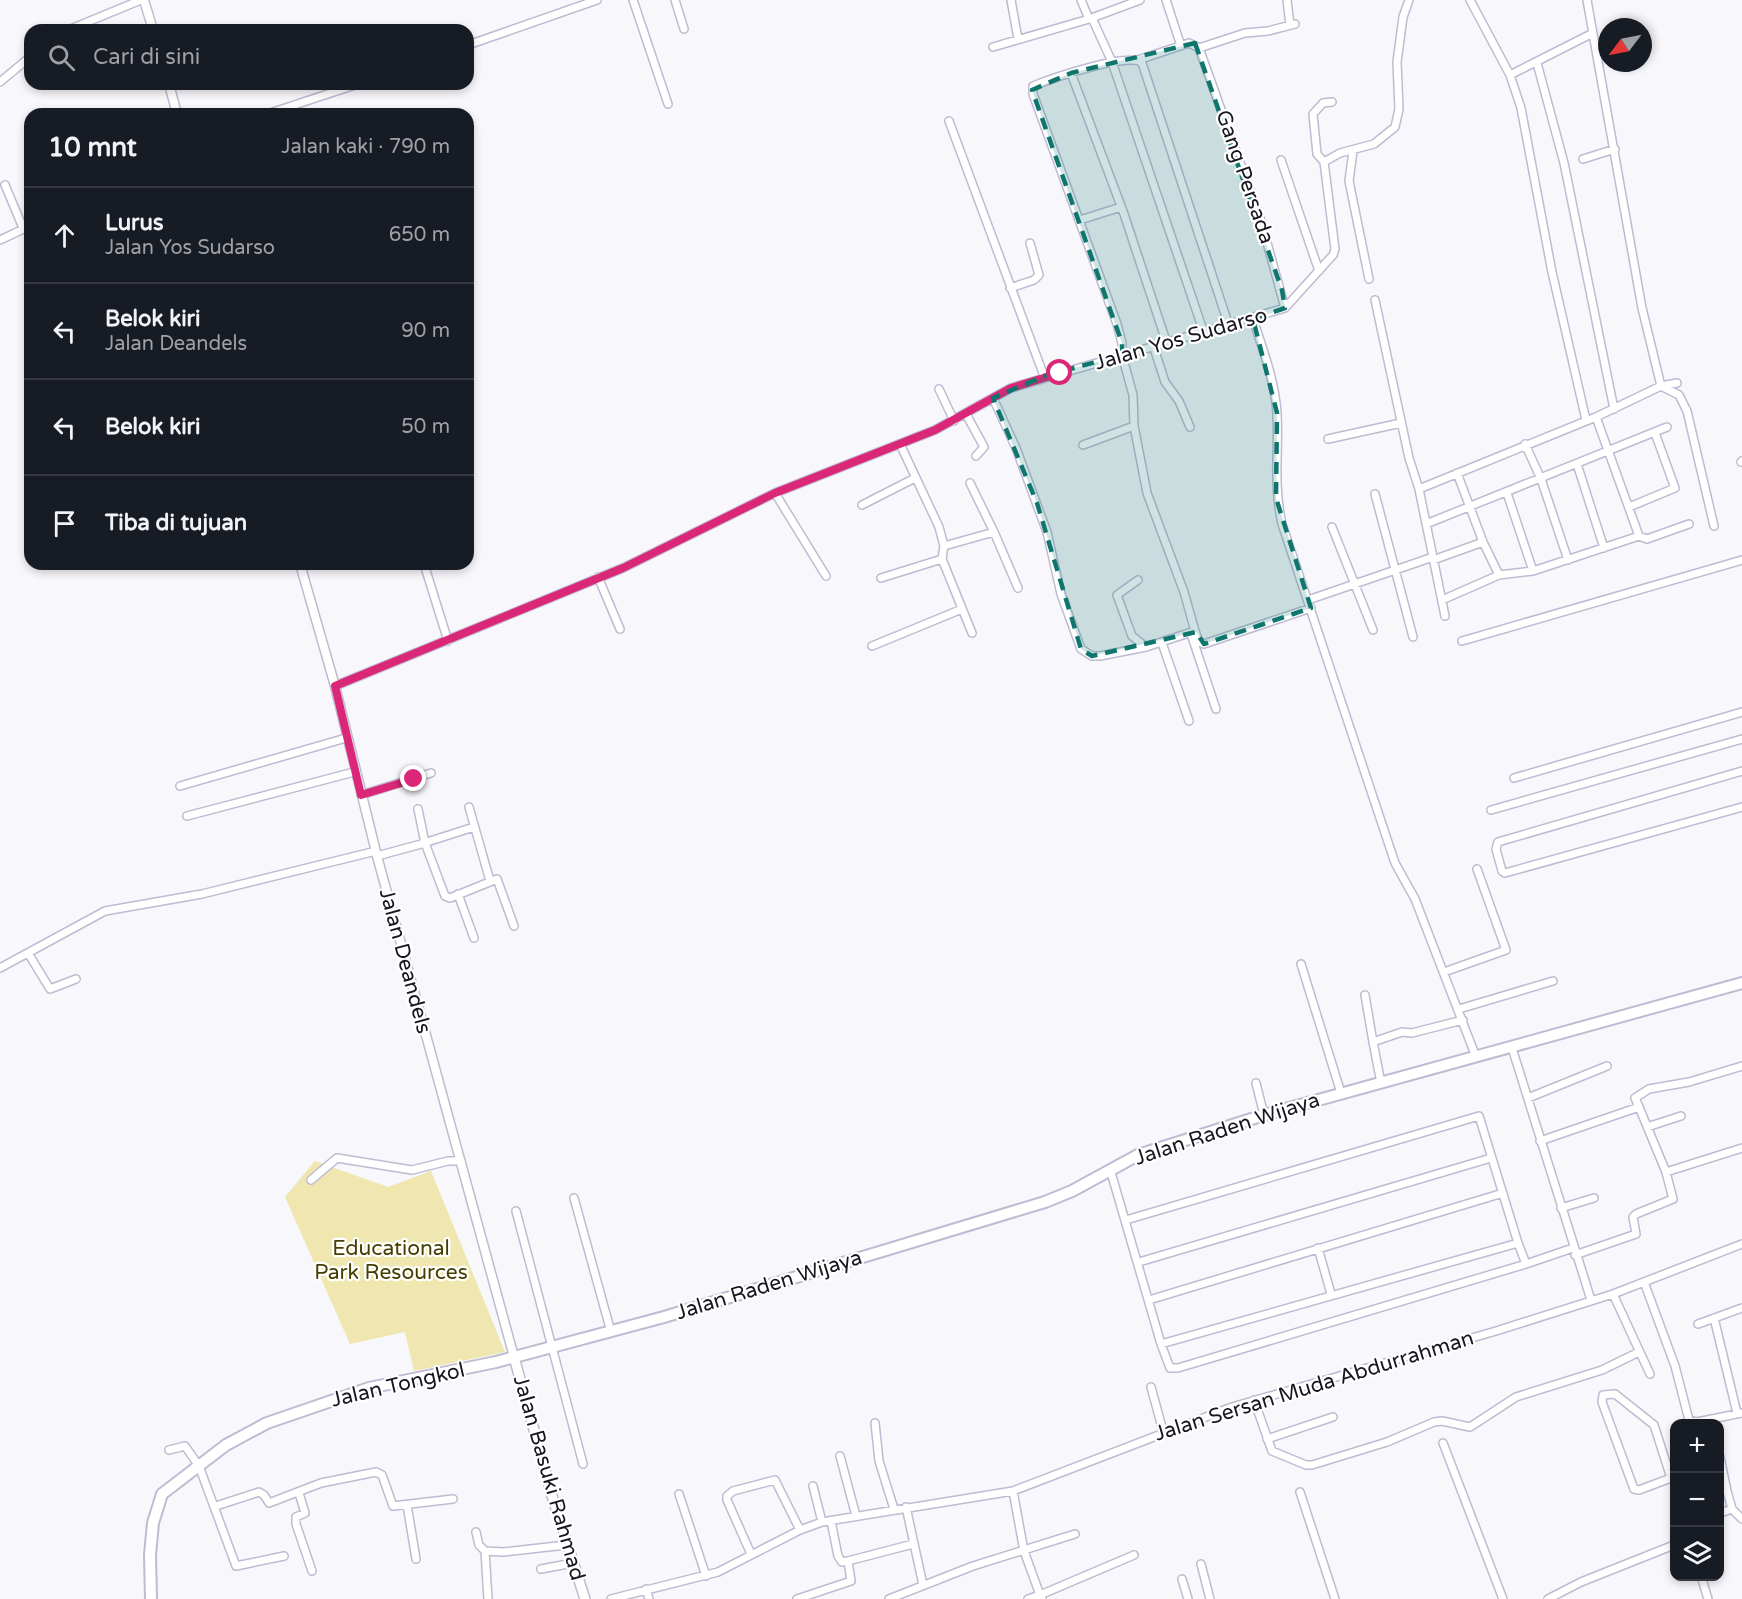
<!DOCTYPE html>
<html lang="id">
<meta charset="utf-8">
<style>
body{margin:0;font-family:"Varela Round",sans-serif;background:#20242c;color:#f1f3f6}
.controls{position:absolute;right:18px;bottom:18px;display:grid;overflow:hidden;border-radius:12px;box-shadow:0 3px 9px #0003}
.controls button{width:54px;height:54px;display:grid;place-items:center;padding:0;border:0;border-bottom:2px solid #363941;background:#171b24;color:#f1f3f6;font:30px sans-serif}
.compass{position:absolute;left:1598px;top:18px;width:54px;height:54px;border-radius:50%;background:#171b24;box-shadow:0 3px 9px #0003;rotate:238deg}
.stop{position:absolute;width:18px;height:18px;margin:-14px;border:4px solid #db2777;border-radius:50%;background:#fff}
.stop.end{background:#db2777;border-color:#fff;box-shadow:0 2px 6px #0008}
.list{margin:0;padding:0;list-style:none}
h2{display:flex;justify-content:space-between;align-items:center;height:78px;margin:0;padding:0 24px;font-size:26px}
h2 small{font-size:20px;font-weight:400;color:#9ea1a6}
.list li{display:grid;grid-template-columns:39px 1fr auto;gap:18px;align-items:center;box-sizing:border-box;height:96px;padding:0 24px;border-top:2px solid #363941}
.list b{display:block;font-size:22px;white-space:nowrap}
.list p{margin:0;font-size:20px;white-space:nowrap;color:#9ea1a6}
.list em{font-size:20px;font-style:normal;color:#9ea1a6}
.icon{flex:none;width:33px;height:33px;fill:none;stroke:currentColor;stroke-width:2;stroke-linecap:round;stroke-linejoin:round}
.map{position:relative;flex:none;width:1742px;height:1599px;overflow:hidden}
.search{position:absolute;background:#171b24;box-shadow:0 3px 9px #0003;left:24px;top:24px;width:450px;height:66px;display:flex;align-items:center;gap:15px;box-sizing:border-box;padding:0 21px;border-radius:18px;color:#9ea1a6;font-size:22px}
.panel{position:absolute;background:#171b24;box-shadow:0 3px 9px #0003;left:24px;top:108px;width:450px;height:462px;border-radius:18px}
.map>svg:first-child{display:block}
.green{fill:#efe7af}
.lines{fill:none;stroke-linecap:round;stroke-linejoin:round}
.minor-casing{stroke:#bebbd2;stroke-width:10}
.tertiary-casing{stroke:#bebbd2;stroke-width:11}
.secondary-casing{stroke:#bebbd2;stroke-width:12}
.trunk-casing{stroke:#bebbd2;stroke-width:14}
.minor{stroke:#fff;stroke-width:7}
.tertiary{stroke:#fff;stroke-width:8}
.secondary{stroke:#fff;stroke-width:9}
.trunk{stroke:#fff;stroke-width:10}
.route{stroke:#db2777;stroke-width:8}
.marked{fill:#0f766e;fill-opacity:0.2;stroke:#0f766e;stroke-width:4.5;stroke-dasharray:12 8;stroke-linejoin:round}
.labels{text-anchor:middle;dominant-baseline:central;stroke-width:4.5;stroke-linejoin:round;paint-order:stroke}
.street-label{font-size:21px;fill:#17161e;stroke:#fff}
.park-label{font-size:21px;fill:#463e00;stroke:#fff}
</style>
<div class="map">
<svg width="1742" height="1599" viewBox="0 0 1742 1599">
<rect width="100%" height="100%" fill="#f8f7fc"/>
<path class="green" d="M 315,1161 L 388,1187 L 431,1171 L 505,1352 L 414,1371 L 405,1332 L 350,1344 L 285,1197 Z"/>
<g class="lines">
<g class="minor-casing">
<path id="minor" d="M 633,0 L 668,104
M 675,0 L 684,29
M 1011,0 L 1018,39
M 1081,0 L 1089,19 L 1140,0
M 1166,0 L 1181,46
M 1287,0 L 1290,25
M 1470,0 L 1510,75
M 1587,0 L 1642,308 L 1661,386 L 1679,395 L 1687,411 L 1714,526
M 1092,18 L 1112,62 L 1204,333
M 68,30 L 141,0
M 468,45 L 597,0
M 993,47 L 1089,19
M 1199,48 L 1261,221 L 1285,308
M 1199,48 L 1245,33 L 1268,31 L 1295,24
M 1138,60 L 1189,43 L 1199,48
M 1537,63 L 1564,163 L 1614,409
M 1071,73 L 1124,214 L 1166,341
M 0,82 L 30,57
M 267,114 L 358,84
M 949,121 L 1044,376
M 1353,151 L 1349,181 L 1369,279
M 1583,159 L 1615,149
M 1281,160 L 1319,271
M 1324,162 L 1317,154 L 1313,114 L 1323,103 L 1332,102
M 5,185 L 23,228
M 1080,220 L 1121,207
M 0,240 L 30,226
M 1010,288 L 1034,280 L 1039,275 L 1030,243
M 1375,300 L 1409,458 L 1419,489
M 1253,319 C 1263,350 1275,381 1277,413 C 1279,453 1273,483 1282,524 L 1395,863 L 1415,899 L 1476,1057
M 1153,345 L 1165,382 L 1179,401 L 1190,427
M 939,389 L 954,421
M 993,398 L 1016,448 L 1047,532 L 1061,594 L 1081,649 L 1092,656 L 1100,656 L 1146,647
M 966,414 L 984,447 L 976,456
M 1586,420 L 1552,272 L 1521,108 L 1510,75 L 1591,34
M 1328,439 L 1401,423
M 900,444 L 939,527 L 944,546 L 942,559 L 972,633
M 1525,444 L 1541,479 L 1568,560
M 1083,445 L 1134,426
M 1741,462 L 1742,461
M 1577,464 L 1604,548
M 1457,473 L 1483,542 L 1499,575 L 1533,571 L 1639,536 L 1647,539 L 1689,524
M 775,493 L 826,576
M 1507,493 L 1533,571
M 1375,494 L 1413,637
M 862,505 L 915,478
M 1629,507 L 1675,488 L 1655,433
M 1426,524 L 1667,427
M 1332,527 L 1373,630
M 994,532 L 1018,588
M 1639,536 L 1596,417 L 1661,386 L 1677,383
M 944,546 L 994,532 L 970,483
M 1433,560 L 1483,542
M 424,564 L 448,641
M 598,577 L 620,629
M 881,578 L 942,559
M 1138,580 L 1117,595 L 1132,636 L 1146,647 L 1195,631 L 1199,642 L 1204,644 L 1311,608
M 1308,600 L 1433,557
M 1442,600 L 1499,575
M 1445,616 L 1419,489 L 1596,417
M 1195,631 L 1184,592 L 1147,493 L 1134,426 L 1133,395 L 1122,355 L 1122,343 L 1117,324 L 1033,94 L 1033,86 C 1050,79 1131,51 1142,63 L 1229,326
M 1191,634 L 1216,709
M 1462,641 L 1742,560
M 1162,643 L 1189,721
M 872,646 L 962,609
M 335,686 L 623,568 L 775,493 L 935,430 L 1011,388 L 1285,308 L 1333,255 L 1335,249 L 1324,162 L 1340,153 L 1374,144 L 1395,127 L 1399,109 L 1397,62 L 1403,17 L 1409,0
M 1742,771 L 1498,842 L 1496,849 L 1502,871 L 1505,873 L 1742,807
M 1514,778 L 1742,712
M 180,786 L 346,738
M 361,795 L 431,773
M 469,807 L 490,881
M 418,809 L 425,843 L 445,896 L 450,898 L 497,879 L 514,926
M 1491,810 L 1742,739
M 187,816 L 354,772
M 427,842 L 474,827
M 377,856 L 425,843
M 458,894 L 474,938
M 28,953 L 50,989 L 76,979
M 1301,964 L 1341,1093
M 0,968 L 105,911 L 202,894 L 376,851
M 1444,972 L 1506,950 L 1477,869
M 1365,995 L 1373,1042
M 1459,1009 L 1553,981
M 1512,1048 L 1591,1300
M 1256,1083 L 1264,1115
M 1381,1083 L 1373,1042 L 1402,1032 L 1412,1033 L 1463,1020
M 1528,1098 L 1607,1066
M 1639,1107 L 1635,1098 L 1649,1089 L 1689,1082 L 1742,1066
M 1647,1127 L 1681,1116
M 1540,1141 L 1639,1107 L 1666,1172 L 1673,1199 L 1636,1214 L 1633,1217 L 1636,1234 L 1575,1255
M 1110,1169 L 1161,1344 L 1518,1243 L 1479,1116 L 1126,1220
M 1666,1172 L 1742,1148
M 311,1180 L 337,1158 L 412,1170 L 448,1161 L 461,1161
M 574,1198 L 611,1332
M 1561,1208 L 1594,1198
M 516,1211 L 583,1464
M 1518,1243 L 1526,1264 L 1573,1248
M 1318,1248 L 1331,1294
M 1139,1262 L 1491,1158
M 1644,1282 L 1675,1366 L 1689,1420 L 1697,1422 L 1742,1413
M 1613,1294 L 1650,1374
M 1149,1300 L 1503,1193
M 1714,1318 L 1737,1413
M 1698,1324 L 1742,1308
M 1161,1344 L 1170,1368 L 1178,1368 L 1526,1264
M 1151,1387 L 1163,1431
M 1254,1400 L 1272,1451 L 1306,1465 L 1312,1465 L 1387,1442 L 1434,1422 L 1442,1421 L 1470,1427 L 1516,1397 L 1602,1370 L 1639,1352
M 875,1423 L 879,1461 L 894,1509
M 1267,1439 L 1333,1417
M 1443,1443 L 1503,1599
M 169,1450 L 185,1446 L 199,1466 L 236,1566 L 284,1556
M 840,1456 L 856,1516
M 1720,1457 L 1727,1491
M 1671,1478 L 1639,1490 L 1634,1489 L 1602,1402 L 1603,1395 L 1615,1394 L 1654,1425 L 1671,1478 L 1674,1481
M 813,1486 L 822,1522
M 1720,1490 L 1727,1491 L 1732,1509
M 1013,1491 L 1024,1551 L 1040,1595 L 1028,1599
M 1300,1492 L 1335,1599
M 299,1493 L 305,1513 L 296,1517 L 296,1524 L 312,1571
M 679,1494 L 706,1576
M 407,1505 L 416,1559
M 216,1506 L 259,1492 L 264,1495 L 269,1503 L 321,1483 L 376,1472 L 382,1475 L 393,1506 L 453,1499
M 906,1507 L 923,1585
M 1732,1509 L 1742,1519
M 1720,1513 L 1732,1509
M 476,1532 L 479,1545 L 485,1551 L 503,1552 L 566,1545
M 485,1551 L 488,1599
M 751,1554 L 727,1500 L 727,1496 L 733,1491 L 775,1480 L 800,1530
M 848,1561 L 913,1544
M 1201,1564 L 1210,1599
M 541,1569 L 573,1563
M 1701,1576 L 1708,1599
M 1182,1579 L 1188,1599
M 646,1589 L 649,1599
M 611,1599 L 718,1572 L 800,1530 L 822,1522 L 1013,1491 L 1232,1407 L 1496,1331 L 1613,1294 L 1742,1244
M 797,1599 L 851,1581 L 848,1561 L 842,1562 L 838,1556 L 831,1521
M 889,1599 L 973,1566 L 1075,1534
M 1042,1599 L 1040,1595 L 1134,1555
M 1548,1599 L 1581,1582 L 1674,1545"/>
</g>
<g class="tertiary-casing">
<path id="tertiary" d="M 144,0 L 153,30
M 169,84 L 177,114
M 300,564 L 335,686 L 377,856 L 514,1357"/>
</g>
<g class="secondary-casing">
<path id="secondary" d="M 514,1357 L 553,1499 L 585,1599"/>
</g>
<g class="trunk-casing">
<path id="trunk" d="M 151,1599 L 150,1555 L 153,1523 L 162,1494 L 226,1445 L 267,1423 L 369,1388 L 496,1362 L 664,1317 L 1045,1202 L 1072,1191 L 1138,1155 L 1264,1115 L 1742,983"/>
</g>
<use href="#minor" class="minor"/>
<use href="#tertiary" class="tertiary"/>
<use href="#secondary" class="secondary"/>
<use href="#trunk" class="trunk"/>
</g>
<g class="lines">
<path class="route" d="M 414,779 L 361,795 L 335,686 L 623,568 L 775,493 L 935,430 L 1011,388 L 1060,373"/>
</g>
<path class="marked" d="M 1195,43 L 1282,290 L 1285,308 L 1253,319 L 1277,413 L 1276,498 L 1311,608 L 1204,644 L 1196,632 L 1092,656 L 1081,649 L 1037,503 L 993,398 L 1044,376 L 1122,355 L 1122,343 L 1032,90 L 1071,73 Z"/>
<g class="labels">
<g class="street-label">
<text transform="translate(1245 177) rotate(71)">Gang Persada</text>
<text transform="translate(1181 339) rotate(-16)">Jalan Yos Sudarso</text>
<text transform="translate(405 961) rotate(75)">Jalan Deandels</text>
<text transform="translate(1227 1129) rotate(-18)">Jalan Raden Wijaya</text>
<text transform="translate(769 1285) rotate(-17)">Jalan Raden Wijaya</text>
<text transform="translate(398 1385) rotate(-13)">Jalan Tongkol</text>
<text transform="translate(1314 1386) rotate(-17)">Jalan Sersan Muda Abdurrahman</text>
<text transform="translate(549 1478) rotate(74)">Jalan Basuki Rahmad</text>
</g>
<g class="park-label">
<text x="391" y="1248">Educational<tspan x="391" dy="24">Park Resources</tspan></text>
</g>
</g>
</svg>
<div class="controls">
<button>+</button>
<button>−</button>
<button><svg class="icon" aria-label="layers" viewBox="0 0 24 24"><path d="M12 4l9 5-9 5-9-5zM3 14l9 5 9-5"/></svg></button>
</div>
<svg class="compass" viewBox="-18 -18 36 36"><path d="M0-13l5 13h-10z" fill="#e53935"/><path d="M0 13l5-13h-10z" fill="#9ea1a6"/></svg>
<div class="stop" style="left:1060px;top:373px"></div>
<div class="stop end" style="left:414px;top:779px"></div>
<div class="search"><svg class="icon" aria-label="search" viewBox="0 0 24 24"><circle cx="10" cy="10" r="6"/><path d="M15 15l6 6"/></svg>Cari di sini</div>
<section class="panel">
<h2>10 mnt<small>Jalan kaki · 790 m</small></h2>
<ul class="list">
<li><svg class="icon" aria-label="ahead" viewBox="0 0 24 24"><path d="M12 20V5M6 11l6-6 6 6"/></svg><div><b>Lurus</b><p>Jalan Yos Sudarso</p></div><em>650 m</em></li>
<li><svg class="icon" aria-label="left" viewBox="0 0 24 24"><path d="M17 20v-9H6M10 6l-5 5 5 5"/></svg><div><b>Belok kiri</b><p>Jalan Deandels</p></div><em>90 m</em></li>
<li><svg class="icon" aria-label="left" viewBox="0 0 24 24"><path d="M17 20v-9H6M10 6l-5 5 5 5"/></svg><div><b>Belok kiri</b></div><em>50 m</em></li>
<li><svg class="icon" aria-label="arrive" viewBox="0 0 24 24"><path d="M6 21V4h12l-3 4 3 4H6"/></svg><div><b>Tiba di tujuan</b></div></li>
</ul>
</section>
</div>
